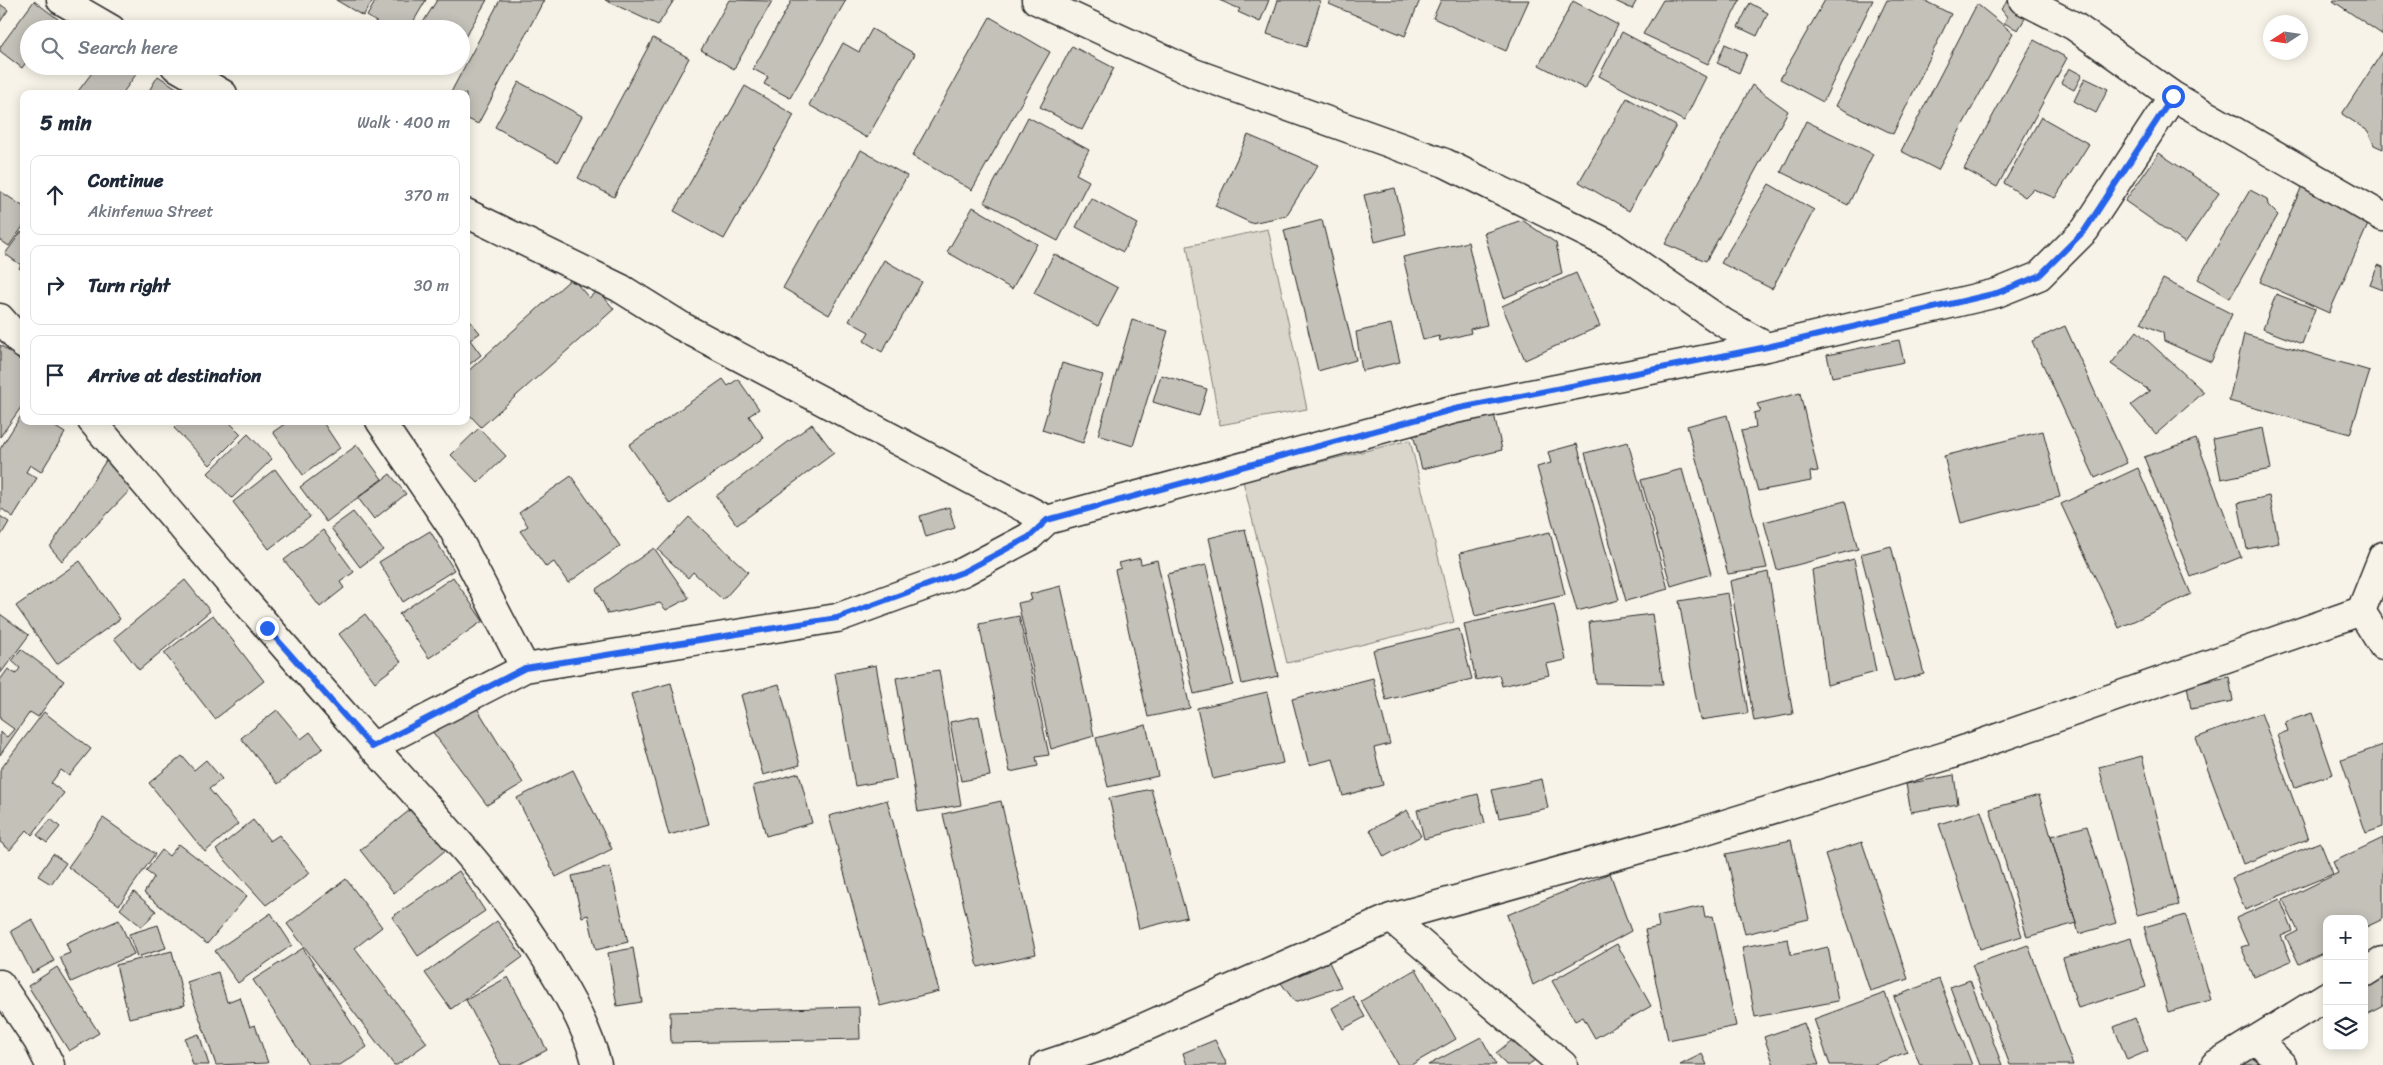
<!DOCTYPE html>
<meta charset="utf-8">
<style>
body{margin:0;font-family:Sriracha,sans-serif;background:#f6f6f7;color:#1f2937}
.controls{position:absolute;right:15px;bottom:15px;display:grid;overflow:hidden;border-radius:10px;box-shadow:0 2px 12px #0003}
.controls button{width:45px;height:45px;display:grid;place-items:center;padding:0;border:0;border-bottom:1px solid #e0e1e3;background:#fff;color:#1f2937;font:25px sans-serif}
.compass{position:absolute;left:2263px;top:15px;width:45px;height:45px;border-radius:50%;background:#fff;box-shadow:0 2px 12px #0003;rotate:258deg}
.stop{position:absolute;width:15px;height:15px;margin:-11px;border:4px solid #2563eb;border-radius:50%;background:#fff}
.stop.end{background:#2563eb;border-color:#fff;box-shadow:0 1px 5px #0008}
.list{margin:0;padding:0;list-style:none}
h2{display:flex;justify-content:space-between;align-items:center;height:65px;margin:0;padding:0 20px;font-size:21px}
h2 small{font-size:16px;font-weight:400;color:#747a83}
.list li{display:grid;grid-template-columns:32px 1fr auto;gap:15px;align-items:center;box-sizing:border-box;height:80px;margin:0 10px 10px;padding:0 10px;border:1px solid #e0e1e3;border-radius:10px}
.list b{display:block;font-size:19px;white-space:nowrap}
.list p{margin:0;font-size:16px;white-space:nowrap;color:#747a83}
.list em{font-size:16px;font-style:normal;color:#747a83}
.icon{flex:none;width:28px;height:28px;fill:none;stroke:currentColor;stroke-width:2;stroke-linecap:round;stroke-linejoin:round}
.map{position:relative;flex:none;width:2383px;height:1065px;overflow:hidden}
.search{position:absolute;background:#fff;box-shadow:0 2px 12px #0003;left:20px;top:20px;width:450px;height:55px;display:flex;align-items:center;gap:12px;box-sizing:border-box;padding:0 18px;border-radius:28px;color:#747a83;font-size:19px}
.panel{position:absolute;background:#fff;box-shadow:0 2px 12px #0003;left:20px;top:90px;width:450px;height:335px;border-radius:10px}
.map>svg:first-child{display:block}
.green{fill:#dad6cc;stroke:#82807c}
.building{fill:#c4c1b9;stroke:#2b2b2b}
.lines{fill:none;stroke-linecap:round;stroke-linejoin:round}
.minor-casing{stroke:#2b2b2b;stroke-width:31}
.minor{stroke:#f7f3e8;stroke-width:28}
.route{stroke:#2563eb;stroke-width:6}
</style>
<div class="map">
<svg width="2383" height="1065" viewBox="0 0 2383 1065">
<rect width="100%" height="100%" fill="#f7f3e8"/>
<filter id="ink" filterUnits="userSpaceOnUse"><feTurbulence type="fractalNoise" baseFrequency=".02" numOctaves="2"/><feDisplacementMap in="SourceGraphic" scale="10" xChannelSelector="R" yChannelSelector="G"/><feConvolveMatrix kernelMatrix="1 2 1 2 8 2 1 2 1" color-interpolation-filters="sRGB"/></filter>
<g filter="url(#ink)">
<path class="green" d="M 1268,229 L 1307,409 L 1220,425 L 1187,246 Z
M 1410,440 L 1454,622 L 1287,663 L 1243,481 Z"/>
<path class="building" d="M 336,0 L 373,0 L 363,16 Z
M 376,0 L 426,0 L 409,29 L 387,29 L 367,16 Z
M 437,0 L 487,0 L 461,44 L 461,29 L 419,29 Z
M 500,0 L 544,0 L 478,124 L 466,118 L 466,94 L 450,94 Z
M 605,0 L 674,0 L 658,25 Z
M 729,0 L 772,1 L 734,69 L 701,50 Z
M 792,0 L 846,0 L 790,98 L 764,84 L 768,77 L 753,69 Z
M 1219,0 L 1269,0 L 1260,22 L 1238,12 L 1240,9 Z
M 1278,0 L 1321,0 L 1306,47 L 1267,34 Z
M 1331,0 L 1420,0 L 1405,36 L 1329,4 Z
M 1441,0 L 1529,0 L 1506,51 L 1433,18 Z
M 1613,0 L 1637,0 L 1632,9 Z
M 1663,0 L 1740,0 L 1708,64 L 1643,34 Z
M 1825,0 L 1873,0 L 1823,102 L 1780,79 Z
M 1887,0 L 1923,0 L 1951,14 L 1893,134 L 1836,106 Z
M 2009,0 L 2030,10 L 2018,30 L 2004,23 L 2007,17 L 2001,9 Z
M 2334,0 L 2383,0 L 2383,35 L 2333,1 Z
M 34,1 L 58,19 L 51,29 L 29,29 L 29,58 L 22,68 L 0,51 L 0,47 Z
M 1573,1 L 1618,25 L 1585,89 L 1539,65 Z
M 1750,3 L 1768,13 L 1757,36 L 1738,27 Z
M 0,4 L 8,10 L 0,22 Z
M 1977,4 L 2013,33 L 1938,170 L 1901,151 Z
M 990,17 L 1050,52 L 972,190 L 912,156 Z
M 872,29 L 915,54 L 867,138 L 809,105 L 843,43 L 859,52 Z
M 1622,32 L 1706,77 L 1684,121 L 1599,76 Z
M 653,38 L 689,58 L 614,197 L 578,178 Z
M 2034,40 L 2067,58 L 1997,187 L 1964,169 Z
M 1725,44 L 1747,54 L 1739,73 L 1717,63 Z
M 1072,46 L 1114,68 L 1082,130 L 1040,107 Z
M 2383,51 L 2383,149 L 2374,145 L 2368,131 L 2342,114 Z
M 97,66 L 130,66 L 137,73 L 122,94 L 76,94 Z
M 2069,68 L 2082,75 L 2074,90 L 2061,83 Z
M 158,76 L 186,94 L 147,94 Z
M 2085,78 L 2108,89 L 2096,113 L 2074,101 Z
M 519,82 L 582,116 L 558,162 L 495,127 Z
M 1752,85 L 1788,111 L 1706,261 L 1665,244 Z
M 745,86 L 794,115 L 724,239 L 674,211 Z
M 1627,98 L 1676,126 L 1629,211 L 1579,182 Z
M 1028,117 L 1089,150 L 1076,174 L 1089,181 L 1058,241 L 984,202 Z
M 2041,117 L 2089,144 L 2055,198 L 2033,189 L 2025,197 L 2004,183 Z
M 1806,121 L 1873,154 L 1848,205 L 1781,172 Z
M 1248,135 L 1318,165 L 1286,216 L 1251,223 L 1215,206 Z
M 861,150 L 907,176 L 829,315 L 783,288 Z
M 2159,153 L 2219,193 L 2185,243 L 2125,201 Z
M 1769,184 L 1814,210 L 1772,289 L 1721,263 Z
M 2302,186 L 2370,220 L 2329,313 L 2260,282 Z
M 1395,188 L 1406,234 L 1375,242 L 1364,195 Z
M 2250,190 L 2267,199 L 2268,205 L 2278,215 L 2230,298 L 2198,279 Z
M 0,191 L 24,207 L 24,225 L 9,246 L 0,240 Z
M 1091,198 L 1138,224 L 1123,252 L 1076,227 Z
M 973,207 L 1037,244 L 1012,289 L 947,252 Z
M 1322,220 L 1356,360 L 1318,371 L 1284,230 Z
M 1522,220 L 1556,243 L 1562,274 L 1504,298 L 1484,233 Z
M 21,232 L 24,234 L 24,272 L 19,268 L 21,265 L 5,254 Z
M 1468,242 L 1487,325 L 1470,329 L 1471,333 L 1440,341 L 1439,336 L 1423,340 L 1403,257 Z
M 1054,254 L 1118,288 L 1098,326 L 1034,293 Z
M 884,260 L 922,282 L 882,352 L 864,341 L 869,332 L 849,321 Z
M 2378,265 L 2383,267 L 2383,290 L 2370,285 Z
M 1576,273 L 1600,326 L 1525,360 L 1502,306 Z
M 572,278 L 589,298 L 598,290 L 614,309 L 481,427 L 466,411 L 466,373 Z
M 2163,279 L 2232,314 L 2211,362 L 2164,341 L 2163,333 L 2141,323 Z
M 2276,294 L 2315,309 L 2302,344 L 2263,329 Z
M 466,316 L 480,333 L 470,340 L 481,355 L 466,367 Z
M 1132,320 L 1168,331 L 1133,446 L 1098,435 Z
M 1391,324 L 1400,362 L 1362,371 L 1356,332 Z
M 2065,326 L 2127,463 L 2095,478 L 2032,341 Z
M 2137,331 L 2204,392 L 2156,434 L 2131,405 L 2150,391 L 2111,364 Z
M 2244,334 L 2370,371 L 2350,434 L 2229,401 Z
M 1899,340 L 1904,362 L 1832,377 L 1827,355 Z
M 0,345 L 24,362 L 24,403 L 0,437 Z
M 1062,363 L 1103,375 L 1083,443 L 1042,430 Z
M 1161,375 L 1207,389 L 1199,416 L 1153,402 Z
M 723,379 L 728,386 L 738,379 L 759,409 L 749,416 L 764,438 L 670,504 L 629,445 Z
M 1800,393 L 1818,471 L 1810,472 L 1811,481 L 1758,491 L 1741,431 L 1756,428 L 1754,413 L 1761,411 L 1757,404 Z
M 24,411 L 24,421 L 46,421 L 65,433 L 41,472 L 30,465 L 26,472 L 37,478 L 13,517 L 2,509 L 0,512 L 0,449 Z
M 1494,414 L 1502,450 L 1422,469 L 1413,434 Z
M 1727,415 L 1767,568 L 1728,574 L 1687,426 Z
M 181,421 L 228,421 L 241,434 L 210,465 L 174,428 Z
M 289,421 L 322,421 L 340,448 L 303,475 L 273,432 Z
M 812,424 L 834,453 L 737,525 L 716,496 Z
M 479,428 L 506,456 L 478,483 L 451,455 Z
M 2263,428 L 2271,469 L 2221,479 L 2213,439 Z
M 2043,431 L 2060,497 L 1961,523 L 1944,456 Z
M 248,434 L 272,459 L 232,498 L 208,473 Z
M 2196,439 L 2241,557 L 2191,577 L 2144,457 Z
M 1628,442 L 1668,589 L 1626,601 L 1585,453 Z
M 1577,444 L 1619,600 L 1577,611 L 1537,467 L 1551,463 L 1548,452 Z
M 357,445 L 382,479 L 326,522 L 300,487 Z
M 107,459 L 132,488 L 62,561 L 50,547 Z
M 2138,468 L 2191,594 L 2119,628 L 2061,504 Z
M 275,469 L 310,517 L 269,549 L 233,502 Z
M 1682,469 L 1711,574 L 1671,586 L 1641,480 Z
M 390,474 L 406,494 L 374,519 L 358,498 Z
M 571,476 L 620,546 L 568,583 L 554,562 L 546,567 L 520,531 L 528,526 L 519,513 Z
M 2269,496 L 2279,543 L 2247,549 L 2238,503 Z
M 1845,501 L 1858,549 L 1777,570 L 1764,522 Z
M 949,507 L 955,528 L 926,537 L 920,516 Z
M 353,512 L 383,550 L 360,567 L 331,528 Z
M 0,516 L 9,522 L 0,537 Z
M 689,517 L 748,572 L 723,600 L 693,572 L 688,578 L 658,550 Z
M 1245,529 L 1278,676 L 1242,684 L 1209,538 Z
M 323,530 L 354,572 L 340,582 L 344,588 L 320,607 L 284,560 Z
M 430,531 L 454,570 L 403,602 L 379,562 Z
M 1550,532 L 1565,595 L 1475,616 L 1460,553 Z
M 1891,546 L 1924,674 L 1894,682 L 1861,554 Z
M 654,548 L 689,598 L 666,610 L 660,603 L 608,614 L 596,589 Z
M 1140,558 L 1141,564 L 1157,560 L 1190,708 L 1148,717 L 1115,570 L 1121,568 L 1119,563 Z
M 1854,559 L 1876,672 L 1827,685 L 1812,570 Z
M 80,561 L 120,619 L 57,664 L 16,606 Z
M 1206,565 L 1233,685 L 1194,694 L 1167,574 Z
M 1768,572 L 1793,714 L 1754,721 L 1730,581 Z
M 453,577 L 483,621 L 429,658 L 399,614 Z
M 185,580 L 210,611 L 139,670 L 114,638 Z
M 1061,586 L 1094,736 L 1051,749 L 1018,603 L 1032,600 L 1030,594 Z
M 1728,593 L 1748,713 L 1700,720 L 1679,601 Z
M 1554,604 L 1566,660 L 1546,664 L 1549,675 L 1502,686 L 1499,675 L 1476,680 L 1464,624 Z
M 0,614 L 29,635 L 0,674 Z
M 365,614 L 401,662 L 375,682 L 339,634 Z
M 1652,614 L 1663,684 L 1596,683 L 1589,622 Z
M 213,615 L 264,681 L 215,719 L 164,653 Z
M 1019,616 L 1049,755 L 1036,757 L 1038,766 L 1010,772 L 979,624 Z
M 1459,629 L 1472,679 L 1386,700 L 1373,650 Z
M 21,649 L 64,681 L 38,717 L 30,712 L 0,755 L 0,732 L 7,737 L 14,729 L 0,719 L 0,680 L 8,669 L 16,674 L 20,668 L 12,661 Z
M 876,665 L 896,779 L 855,786 L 835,673 Z
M 939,670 L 961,805 L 918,812 L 896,678 Z
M 2229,677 L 2233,701 L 2191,709 L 2187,685 Z
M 1373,678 L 1390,744 L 1374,748 L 1383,785 L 1343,796 L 1333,759 L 1309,765 L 1292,699 Z
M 671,683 L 709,824 L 669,835 L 631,694 Z
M 779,684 L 800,765 L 763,775 L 741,695 Z
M 1267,692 L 1283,763 L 1213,779 L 1197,708 Z
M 475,705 L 523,783 L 487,805 L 432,731 Z
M 277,710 L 301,739 L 310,732 L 323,748 L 278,784 L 241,738 Z
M 44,712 L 91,749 L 69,776 L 61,770 L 51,783 L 64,793 L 32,835 L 27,830 L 10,850 L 0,842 L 0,770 Z
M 2261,713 L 2308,839 L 2243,864 L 2196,738 Z
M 2312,713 L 2333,774 L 2295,787 L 2277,735 L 2288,731 L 2285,722 Z
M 979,716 L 990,776 L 961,781 L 950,722 Z
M 1146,725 L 1158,776 L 1108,787 L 1096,738 Z
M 2383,745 L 2383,827 L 2366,833 L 2341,760 Z
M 182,756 L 194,770 L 206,760 L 222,779 L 209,789 L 238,824 L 205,852 L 149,783 Z
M 2142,756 L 2179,905 L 2137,915 L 2099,767 Z
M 573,770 L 612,849 L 556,877 L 517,798 Z
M 799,773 L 812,823 L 766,836 L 753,786 Z
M 1954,775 L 1958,804 L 1911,812 L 1906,784 Z
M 1542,779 L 1548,808 L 1499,818 L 1492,790 Z
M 1151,789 L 1187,917 L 1139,929 L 1109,798 Z
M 1478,794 L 1485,823 L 1424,839 L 1417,810 Z
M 2039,795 L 2076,923 L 2027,937 L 1990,809 Z
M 887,800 L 939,991 L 880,1006 L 829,816 Z
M 1001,801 L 1036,954 L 978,967 L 943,814 Z
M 415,806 L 448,848 L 394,893 L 360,850 Z
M 1407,810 L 1421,836 L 1384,857 L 1370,830 Z
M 1981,811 L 2022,936 L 1980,949 L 1939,824 Z
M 103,818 L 155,854 L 119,905 L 68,867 Z
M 51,819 L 60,827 L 47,843 L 37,835 Z
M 253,820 L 270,841 L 279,835 L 310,873 L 266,905 L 216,850 Z
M 2087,826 L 2116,923 L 2079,934 L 2051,836 Z
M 2383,838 L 2383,919 L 2364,928 L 2364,919 L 2327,919 L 2327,951 L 2299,964 L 2286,937 L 2298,931 L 2283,900 L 2338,873 L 2333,862 Z
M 1791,840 L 1809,919 L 1745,934 L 1726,854 Z
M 1862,842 L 1908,979 L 1870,991 L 1825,854 Z
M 2320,842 L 2333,874 L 2245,910 L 2232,878 Z
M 179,844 L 247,896 L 207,944 L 144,893 L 154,877 L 146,871 L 162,850 L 169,856 Z
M 53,854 L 66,863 L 51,884 L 38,876 Z
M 610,867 L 628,942 L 596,950 L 588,915 L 582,917 L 572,876 Z
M 459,871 L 485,911 L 418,956 L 392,917 Z
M 1610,873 L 1631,931 L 1533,985 L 1507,915 Z
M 346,879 L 382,927 L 355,948 L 427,1043 L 397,1065 L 394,1065 L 287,924 Z
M 134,892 L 156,911 L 142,927 L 120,909 Z
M 2280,899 L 2293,931 L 2281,936 L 2291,961 L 2254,977 L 2241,947 L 2248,945 L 2236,918 Z
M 1703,906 L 1705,917 L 1713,916 L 1736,1026 L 1668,1040 L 1645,930 L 1659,927 L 1657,916 Z
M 271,913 L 292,945 L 238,983 L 215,951 Z
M 2186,915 L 2211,1000 L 2168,1012 L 2144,927 Z
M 32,919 L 54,961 L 32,973 L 11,931 Z
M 119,920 L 134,954 L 71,982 L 60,957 L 70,953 L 66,943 Z
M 497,921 L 523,957 L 451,1009 L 425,973 Z
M 158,925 L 166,948 L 137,957 L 129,934 Z
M 2131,938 L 2146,987 L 2078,1008 L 2063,958 Z
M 1788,939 L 1791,955 L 1828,947 L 1838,1001 L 1755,1017 L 1742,947 Z
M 1617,944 L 1651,1006 L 1595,1038 L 1583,1017 L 1575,1021 L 1552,981 Z
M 2028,945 L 2073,1065 L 2010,1065 L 1972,965 Z
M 303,948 L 367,1047 L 340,1065 L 309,1065 L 253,980 Z
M 633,948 L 642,1002 L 617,1006 L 608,953 Z
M 172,951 L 185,1005 L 129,1018 L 116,965 Z
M 1329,962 L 1341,987 L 1295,1002 L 1278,979 Z
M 57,967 L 99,1033 L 69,1051 L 28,986 Z
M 1416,969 L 1456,1039 L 1411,1065 L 1398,1065 L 1361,1001 Z
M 2383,970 L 2383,1006 L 2364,1016 L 2364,980 Z
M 218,972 L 227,1002 L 240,997 L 250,1027 L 255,1025 L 268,1063 L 216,1065 L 187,982 Z
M 508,977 L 547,1050 L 518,1065 L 501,1065 L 466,1000 Z
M 1939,979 L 1972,1065 L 1920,1065 L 1894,997 Z
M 1970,980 L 2002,1065 L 1980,1065 L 1950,987 Z
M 1885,993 L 1907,1052 L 1872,1065 L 1830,1065 L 1814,1019 Z
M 1353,996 L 1365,1017 L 1343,1029 L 1332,1008 Z
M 859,1007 L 860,1039 L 671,1043 L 670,1012 Z
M 2135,1018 L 2148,1051 L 2127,1060 L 2114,1027 Z
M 1804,1023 L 1819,1065 L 1774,1065 L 1764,1037 Z
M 199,1034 L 209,1065 L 193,1065 L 185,1039 Z
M 1481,1037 L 1496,1065 L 1428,1065 Z
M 1516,1037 L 1535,1060 L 1528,1065 L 1506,1065 L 1496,1053 Z
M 1215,1040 L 1227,1065 L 1187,1065 L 1183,1053 Z
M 2247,1052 L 2260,1065 L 2233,1065 Z
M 1702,1054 L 1707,1065 L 1680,1065 Z"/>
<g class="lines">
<g class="minor-casing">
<path id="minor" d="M 61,0 L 111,29
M 1036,0 L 1194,73 L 1445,163 L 1611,245 L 1724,323 L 1767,347
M 2023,0 L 2074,26 L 2173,96 L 2383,217
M 175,66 L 223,94
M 466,213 L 620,288 L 681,326 L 1047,520
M 0,318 L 24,345
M 92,421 C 177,521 261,621 348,719 C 421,802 500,879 556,975 C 573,1003 589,1033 597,1065
M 380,421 L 453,529 L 525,668
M 2383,556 L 2361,611 L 2383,646
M 372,747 L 525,668 L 837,618 L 963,572 L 1029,537 L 1047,520 L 1455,409 L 1767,347 L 1997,293 L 2039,276 L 2085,230 L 2173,96
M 1391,918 L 1563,1065
M 2364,973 L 2383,961
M 0,984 L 38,1041 L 50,1065
M 2258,1040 L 2282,1065
M 1045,1065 L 1102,1046 L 1391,918 L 1686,836 L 1949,755 L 2361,611
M 2215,1065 L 2327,996"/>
</g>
<use href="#minor" class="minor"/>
</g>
</g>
<g class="lines" filter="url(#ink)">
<path class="route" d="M 267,628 L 372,747 L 525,668 L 837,618 L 963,572 L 1029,537 L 1047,520 L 1455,409 L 1767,347 L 1997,293 L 2039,276 L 2085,230 L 2173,96"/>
</g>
</svg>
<div class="controls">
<button>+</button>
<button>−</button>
<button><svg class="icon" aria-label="layers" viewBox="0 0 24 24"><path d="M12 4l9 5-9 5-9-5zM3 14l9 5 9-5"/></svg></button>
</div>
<svg class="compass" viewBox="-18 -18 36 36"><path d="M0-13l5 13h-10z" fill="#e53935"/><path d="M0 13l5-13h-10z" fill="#747a83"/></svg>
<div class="stop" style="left:2173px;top:96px"></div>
<div class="stop end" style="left:267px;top:628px"></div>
<div class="search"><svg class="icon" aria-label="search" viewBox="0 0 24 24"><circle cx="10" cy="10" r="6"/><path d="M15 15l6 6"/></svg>Search here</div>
<section class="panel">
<h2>5 min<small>Walk · 400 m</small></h2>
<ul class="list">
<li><svg class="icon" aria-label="ahead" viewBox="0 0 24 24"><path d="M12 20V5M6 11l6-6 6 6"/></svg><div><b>Continue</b><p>Akinfenwa Street</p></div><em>370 m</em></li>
<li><svg class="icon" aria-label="right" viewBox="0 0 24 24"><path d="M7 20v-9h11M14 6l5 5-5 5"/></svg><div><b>Turn right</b></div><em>30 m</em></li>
<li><svg class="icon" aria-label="arrive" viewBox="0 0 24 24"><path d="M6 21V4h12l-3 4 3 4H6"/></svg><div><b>Arrive at destination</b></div></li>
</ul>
</section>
</div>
